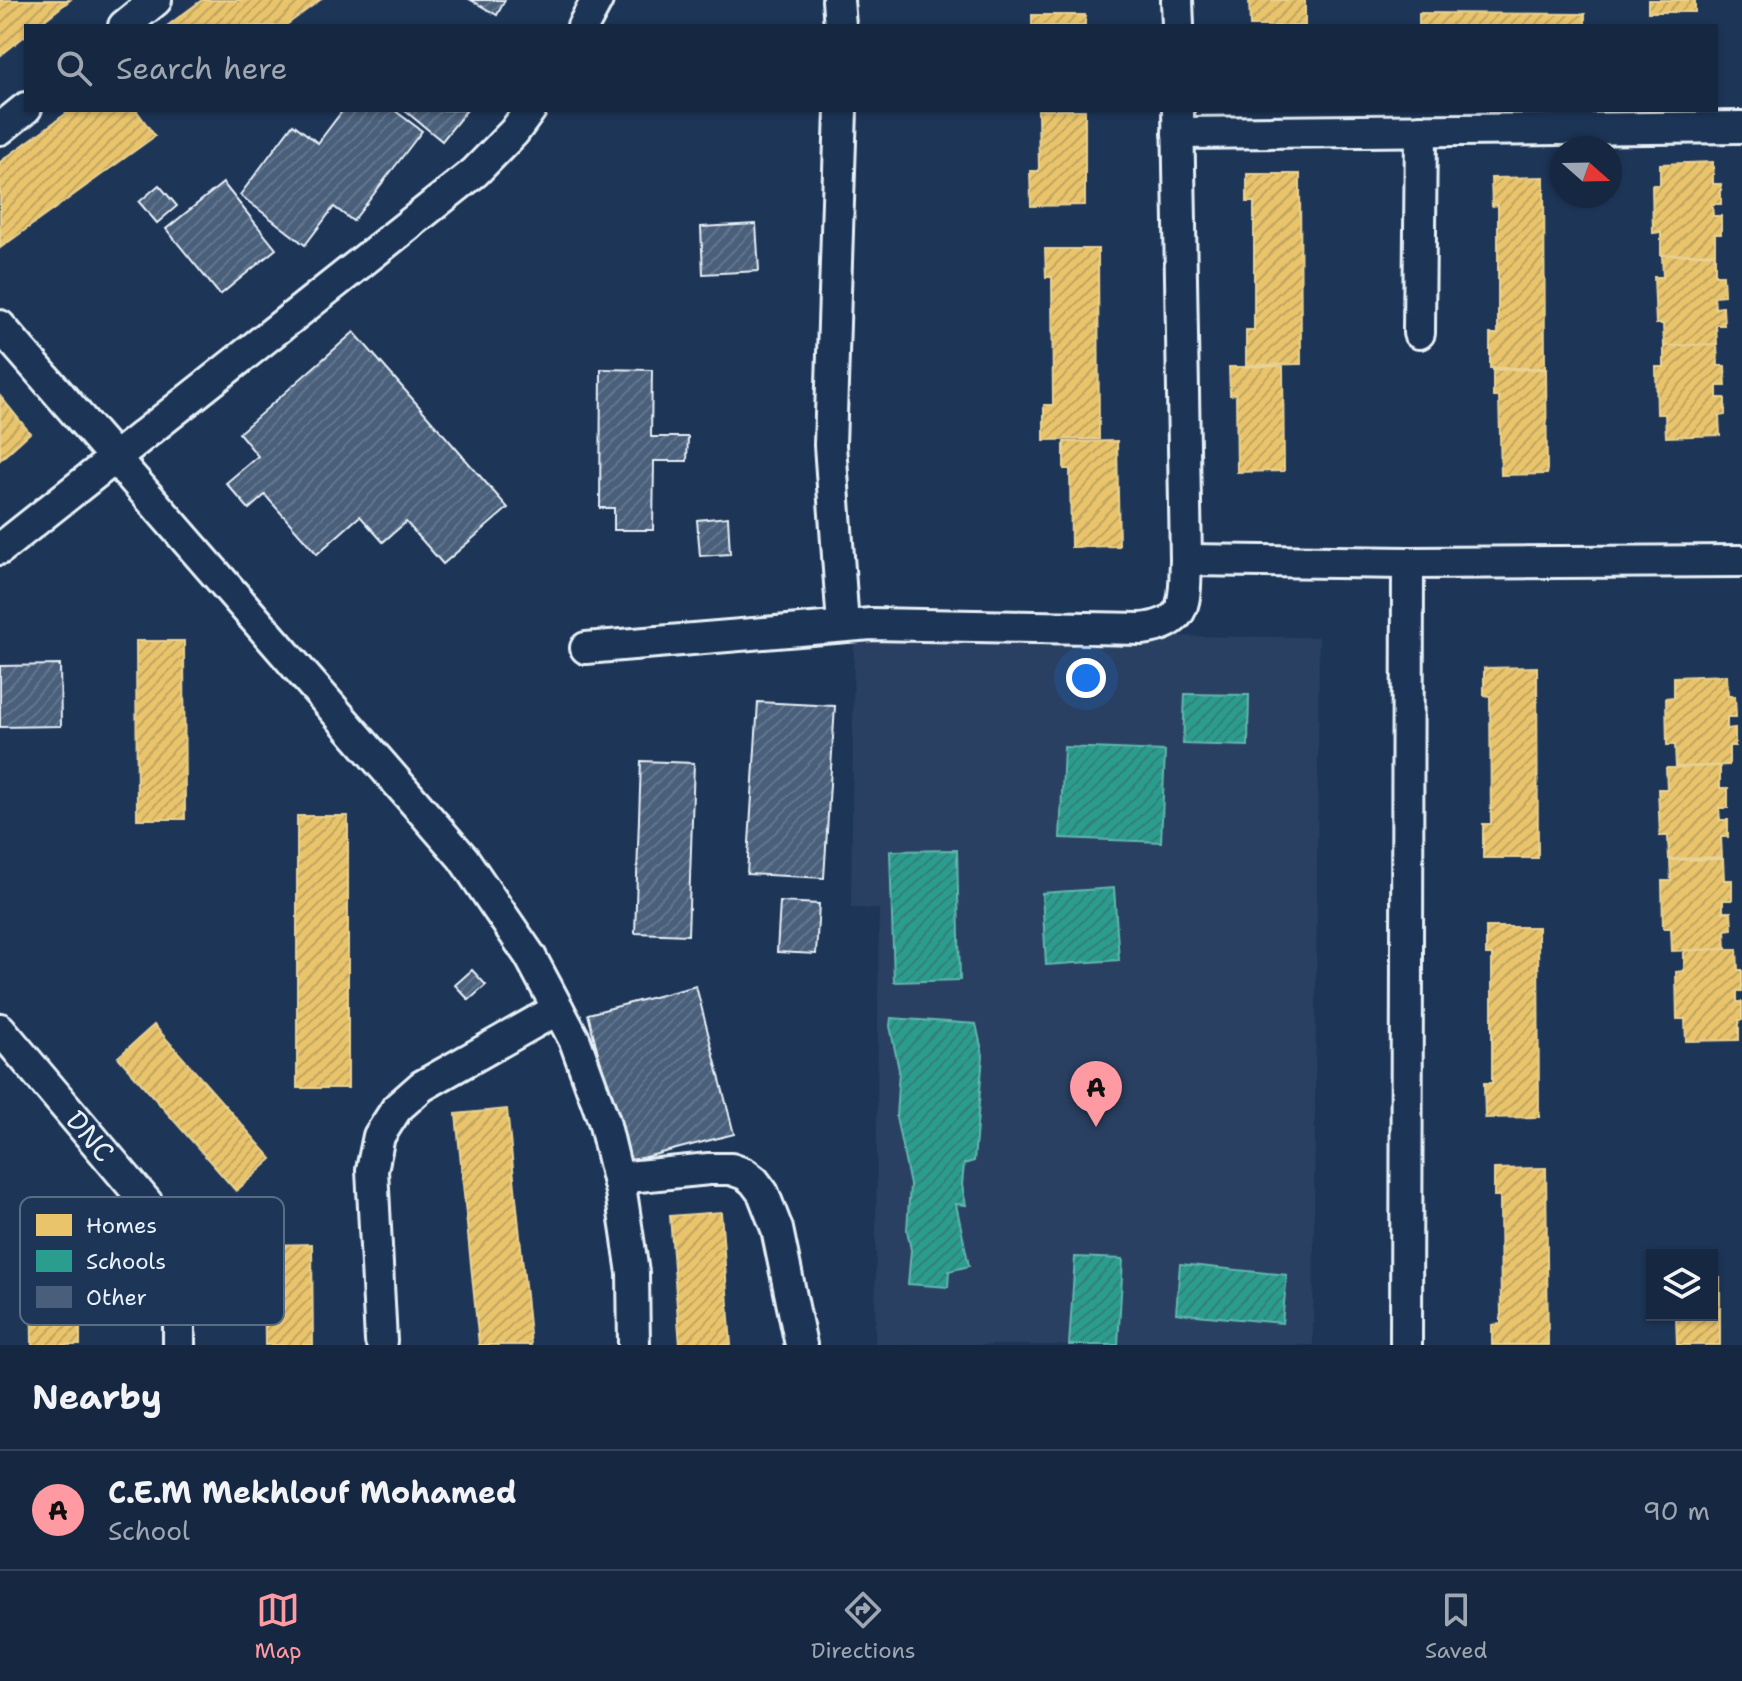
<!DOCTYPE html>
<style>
body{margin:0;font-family:"Shantell Sans",sans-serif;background:#23344c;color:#f1f3f6}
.controls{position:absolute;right:24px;bottom:24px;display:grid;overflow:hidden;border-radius:0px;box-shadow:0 2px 6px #0004}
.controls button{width:72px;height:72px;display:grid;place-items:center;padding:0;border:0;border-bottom:2px solid #35445a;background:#162841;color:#f1f3f6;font:40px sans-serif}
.compass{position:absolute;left:1550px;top:136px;width:72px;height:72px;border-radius:50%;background:#162841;box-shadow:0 2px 6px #0004;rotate:110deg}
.you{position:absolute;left:1086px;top:678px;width:28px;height:28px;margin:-20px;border:6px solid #fff;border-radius:50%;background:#1a73e8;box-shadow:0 0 0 12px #1a73e833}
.badge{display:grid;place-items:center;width:52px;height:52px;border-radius:50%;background:#ff9aa2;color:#111;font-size:26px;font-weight:700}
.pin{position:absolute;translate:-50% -66px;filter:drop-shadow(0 2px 4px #0008)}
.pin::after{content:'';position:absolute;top:42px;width:28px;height:24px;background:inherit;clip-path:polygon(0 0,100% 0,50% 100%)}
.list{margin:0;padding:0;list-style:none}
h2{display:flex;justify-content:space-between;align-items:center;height:104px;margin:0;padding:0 32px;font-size:34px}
h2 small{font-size:26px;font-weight:400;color:#9ea6b1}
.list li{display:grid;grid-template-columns:52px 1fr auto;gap:24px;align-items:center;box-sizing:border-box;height:120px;padding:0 32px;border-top:2px solid #35445a}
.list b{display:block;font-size:30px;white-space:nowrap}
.list p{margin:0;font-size:26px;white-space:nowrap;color:#9ea6b1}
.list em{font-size:26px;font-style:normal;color:#9ea6b1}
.icon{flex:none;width:44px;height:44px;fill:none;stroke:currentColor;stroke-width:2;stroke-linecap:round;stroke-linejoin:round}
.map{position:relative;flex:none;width:1742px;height:1345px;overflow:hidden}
.search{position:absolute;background:#162841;box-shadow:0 2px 6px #0004;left:24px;right:24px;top:24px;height:88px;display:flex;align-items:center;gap:20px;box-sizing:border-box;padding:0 28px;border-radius:0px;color:#9ea6b1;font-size:30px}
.sheet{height:224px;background:#162841}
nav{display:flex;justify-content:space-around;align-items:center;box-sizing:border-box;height:112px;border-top:2px solid #35445a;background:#162841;font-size:22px;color:#9ea6b1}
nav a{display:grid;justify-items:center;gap:4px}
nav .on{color:#ff9aa2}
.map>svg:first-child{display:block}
.built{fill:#2a4162}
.homes{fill:url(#homes-hatch);stroke:#e9d295;stroke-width:2}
.schools{fill:url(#schools-hatch);stroke:#63b6ae;stroke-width:2}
.building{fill:url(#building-hatch);stroke:#e8f1f8;stroke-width:2}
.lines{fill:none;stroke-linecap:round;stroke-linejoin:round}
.street-casing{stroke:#e8f1f8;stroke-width:36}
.street{stroke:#1d3557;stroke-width:30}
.labels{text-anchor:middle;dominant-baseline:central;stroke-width:8;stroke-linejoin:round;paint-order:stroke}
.street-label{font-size:28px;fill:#e8f1f8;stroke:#1d3557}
.key{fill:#1d3557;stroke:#5a6d87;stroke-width:2}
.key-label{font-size:22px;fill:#e8f1f8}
</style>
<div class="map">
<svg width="1742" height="1345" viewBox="0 0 1742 1345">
<defs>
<pattern id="homes-hatch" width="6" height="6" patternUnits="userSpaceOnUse" patternTransform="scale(2)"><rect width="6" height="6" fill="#e9c46a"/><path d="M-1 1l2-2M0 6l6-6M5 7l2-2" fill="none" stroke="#c0a562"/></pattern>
<pattern id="schools-hatch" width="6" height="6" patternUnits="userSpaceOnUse" patternTransform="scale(2)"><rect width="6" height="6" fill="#2a9d8f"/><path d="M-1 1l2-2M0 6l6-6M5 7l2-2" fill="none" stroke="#347f77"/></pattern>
<pattern id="building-hatch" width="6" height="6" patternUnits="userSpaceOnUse" patternTransform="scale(2)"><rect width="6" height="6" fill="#495e7a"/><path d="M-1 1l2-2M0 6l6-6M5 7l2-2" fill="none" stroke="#63768e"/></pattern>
</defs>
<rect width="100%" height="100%" fill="#1d3557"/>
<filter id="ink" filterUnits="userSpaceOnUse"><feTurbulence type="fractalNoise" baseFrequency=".0125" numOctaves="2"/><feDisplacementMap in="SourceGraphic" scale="16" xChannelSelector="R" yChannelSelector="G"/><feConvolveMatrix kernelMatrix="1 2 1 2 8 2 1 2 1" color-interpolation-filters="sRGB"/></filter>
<g filter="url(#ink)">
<path class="built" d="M 854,635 L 1319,637 L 1313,1345 L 875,1345 L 879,909 L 851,908 Z"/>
<path class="homes" d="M 0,0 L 70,0 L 37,26 L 26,26 L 26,35 L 0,56 Z
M 202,0 L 320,0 L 285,26 L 167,26 Z
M 1249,0 L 1305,0 L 1305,26 L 1250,26 Z
M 1648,0 L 1695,0 L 1695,12 L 1648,12 Z
M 1419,13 L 1585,14 L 1585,26 L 1419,26 Z
M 1032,15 L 1085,15 L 1085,26 L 1032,26 Z
M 71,110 L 136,110 L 155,136 L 0,248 L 0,162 Z
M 1038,110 L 1085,110 L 1085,205 L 1031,206 L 1030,171 L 1039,171 Z
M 1713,162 L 1713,184 L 1721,184 L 1721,204 L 1712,204 L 1713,216 L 1721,216 L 1721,234 L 1715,234 L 1715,253 L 1661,255 L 1661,232 L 1653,233 L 1652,185 L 1660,185 L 1660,164 Z
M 1247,174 L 1300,174 L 1301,364 L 1246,365 L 1246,330 L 1254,330 L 1254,202 L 1247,202 Z
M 1544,177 L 1545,368 L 1490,368 L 1490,334 L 1498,334 L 1498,205 L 1492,206 L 1491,178 Z
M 1045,249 L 1098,249 L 1099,439 L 1044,440 L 1044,405 L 1053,405 L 1052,277 L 1046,277 Z
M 1715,254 L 1715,275 L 1723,275 L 1724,295 L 1714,296 L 1715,308 L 1723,307 L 1724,325 L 1716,325 L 1717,344 L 1664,346 L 1663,324 L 1656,324 L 1654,277 L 1663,277 L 1662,255 Z
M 1717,344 L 1718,366 L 1725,366 L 1726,386 L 1717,386 L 1717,398 L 1725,398 L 1725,415 L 1719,416 L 1720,435 L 1666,437 L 1665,414 L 1657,414 L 1656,367 L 1664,367 L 1664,346 Z
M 1283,366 L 1284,471 L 1237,472 L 1236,394 L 1230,395 L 1229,367 Z
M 1546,369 L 1547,474 L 1501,475 L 1499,397 L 1493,397 L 1493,370 Z
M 0,396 L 30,433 L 0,460 Z
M 1117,441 L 1119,546 L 1071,547 L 1070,469 L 1064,469 L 1064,442 Z
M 136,641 L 184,641 L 185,819 L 137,819 Z
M 1537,667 L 1538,858 L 1483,858 L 1483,824 L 1491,824 L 1490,696 L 1484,695 L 1484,668 Z
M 1727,675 L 1728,696 L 1735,696 L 1736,717 L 1727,717 L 1727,729 L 1735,728 L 1735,746 L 1729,746 L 1729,765 L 1676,767 L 1675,745 L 1667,745 L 1666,698 L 1674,697 L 1674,677 Z
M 1720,766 L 1720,788 L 1728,788 L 1728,808 L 1719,808 L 1720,820 L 1728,820 L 1728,837 L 1721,837 L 1722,857 L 1669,859 L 1668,836 L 1660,836 L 1658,789 L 1667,789 L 1666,768 Z
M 297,816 L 348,816 L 348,1088 L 297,1088 Z
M 1723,859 L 1724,880 L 1732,880 L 1732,900 L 1723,900 L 1723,912 L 1731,912 L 1732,929 L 1725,930 L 1726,949 L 1672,951 L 1671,928 L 1663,928 L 1662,881 L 1671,881 L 1670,860 Z
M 1486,927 L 1538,927 L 1539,1117 L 1485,1118 L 1484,1083 L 1492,1083 L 1492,955 L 1486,955 Z
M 1737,949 L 1738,970 L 1742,970 L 1742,991 L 1737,991 L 1737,1002 L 1742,1002 L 1742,1020 L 1739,1020 L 1739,1040 L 1686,1041 L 1685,1019 L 1677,1019 L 1676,972 L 1684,971 L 1684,950 Z
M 154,1025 L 272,1159 L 236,1191 L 118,1057 Z
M 507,1109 L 531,1345 L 479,1345 L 456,1114 Z
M 1546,1168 L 1548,1345 L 1492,1345 L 1492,1325 L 1501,1324 L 1500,1196 L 1494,1196 L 1494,1169 Z
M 721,1212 L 731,1345 L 680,1345 L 670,1216 Z
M 312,1244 L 313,1345 L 265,1345 L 264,1245 Z
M 80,1262 L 80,1345 L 32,1345 L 31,1263 Z
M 1712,1277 L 1720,1277 L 1720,1345 L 1677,1345 L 1676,1315 L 1712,1315 Z"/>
<path class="schools" d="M 1185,694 L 1249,695 L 1248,746 L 1183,744 Z
M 1064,747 L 1165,751 L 1161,842 L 1060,838 Z
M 957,850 L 960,980 L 894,982 L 890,851 Z
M 1114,888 L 1119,960 L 1046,965 L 1042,893 Z
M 891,1018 L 976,1024 L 983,1055 L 974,1161 L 964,1164 L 962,1185 L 966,1205 L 956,1204 L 969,1266 L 949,1271 L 948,1287 L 908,1284 L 911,1250 L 907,1230 L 910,1185 L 896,1117 L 899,1070 L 890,1026 Z
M 1075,1257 L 1123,1259 L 1118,1345 L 1069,1345 Z
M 1180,1264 L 1287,1275 L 1282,1323 L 1176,1313 Z"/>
<path class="building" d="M 471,0 L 505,0 L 497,15 Z
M 343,110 L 394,110 L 422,131 L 353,221 L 334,207 L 305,245 L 240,195 L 293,124 L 318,143 Z
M 404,110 L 467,110 L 442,141 Z
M 223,183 L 276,249 L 220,295 L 166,229 Z
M 159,185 L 177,206 L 157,223 L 139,202 Z
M 756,224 L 759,271 L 703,274 L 701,227 Z
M 354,332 L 508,508 L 443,564 L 406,522 L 383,542 L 360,516 L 317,554 L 265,495 L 249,509 L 226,483 L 258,456 L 239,433 Z
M 601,369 L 652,370 L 651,437 L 688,437 L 687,461 L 654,461 L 653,530 L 614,530 L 614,508 L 600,508 Z
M 728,517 L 730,554 L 700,556 L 697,520 Z
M 60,665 L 61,726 L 0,727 L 0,666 Z
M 758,702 L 835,706 L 824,878 L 747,874 Z
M 641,761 L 694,763 L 688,935 L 635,933 Z
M 780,902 L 819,904 L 816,954 L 777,952 Z
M 472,970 L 486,985 L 469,1000 L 455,985 Z
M 696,986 L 734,1134 L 626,1162 L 588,1014 Z"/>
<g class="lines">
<g class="street-casing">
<g id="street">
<path d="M 838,0 L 840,26"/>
<path d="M 1177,0 L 1178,26"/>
<path d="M 124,26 L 156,0"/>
<path d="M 583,26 L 597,0"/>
<path d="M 841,110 L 830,445 L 843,625"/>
<path d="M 0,129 L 26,108"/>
<path d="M 1178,133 L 1742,127"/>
<path d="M 0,326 L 463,858 L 530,956 L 575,1041 L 604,1121 L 621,1192 L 633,1273 L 634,1345"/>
<path d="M 1419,333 L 1421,130"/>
<path d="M 0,549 L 475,172 L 514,132 L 530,110"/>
<path d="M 1186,560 L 1408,563 L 1742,561"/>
<path d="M 586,648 L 871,624 L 1142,629 C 1190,623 1184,600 1186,560 L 1178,110"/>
<path id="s1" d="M 0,1029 L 147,1203 L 166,1238 L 179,1286 L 179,1345"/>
<path d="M 618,1178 L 709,1169 L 731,1169 L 745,1174 L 754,1181 L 763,1193 L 777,1229 L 801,1345"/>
<path d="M 381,1341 L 372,1170 L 379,1136 L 397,1108 L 422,1086 L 558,1009"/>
<path d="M 1406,1345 L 1408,563"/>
</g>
</g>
<use href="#street" class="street"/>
</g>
</g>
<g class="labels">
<g class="street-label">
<text stroke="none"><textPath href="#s1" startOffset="140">DNC</textPath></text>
</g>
</g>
<rect x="20" y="1197" width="264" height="128" rx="12" class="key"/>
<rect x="36" y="1214" width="36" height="22" fill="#e9c46a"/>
<rect x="36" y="1250" width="36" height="22" fill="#2a9d8f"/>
<rect x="36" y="1286" width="36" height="22" fill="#495e7a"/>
<g class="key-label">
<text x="86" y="1233">Homes</text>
<text x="86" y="1269">Schools</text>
<text x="86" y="1305">Other</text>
</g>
</svg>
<div class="controls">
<button><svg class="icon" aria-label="layers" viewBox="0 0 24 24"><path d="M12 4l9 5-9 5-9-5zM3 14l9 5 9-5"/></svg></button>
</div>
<svg class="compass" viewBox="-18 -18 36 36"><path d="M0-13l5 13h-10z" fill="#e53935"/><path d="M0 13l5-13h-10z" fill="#9ea6b1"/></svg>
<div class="you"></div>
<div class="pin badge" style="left:1096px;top:1127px">A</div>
<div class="search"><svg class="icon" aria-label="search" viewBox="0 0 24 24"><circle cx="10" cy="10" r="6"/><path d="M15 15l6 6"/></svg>Search here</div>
</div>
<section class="sheet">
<h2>Nearby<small></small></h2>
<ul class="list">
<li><span class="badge">A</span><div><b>C.E.M Mekhlouf Mohamed</b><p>School</p></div><em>90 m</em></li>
</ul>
</section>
<nav>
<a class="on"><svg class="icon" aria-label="map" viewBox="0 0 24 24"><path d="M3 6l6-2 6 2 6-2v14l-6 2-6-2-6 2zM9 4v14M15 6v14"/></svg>Map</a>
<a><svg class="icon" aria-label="directions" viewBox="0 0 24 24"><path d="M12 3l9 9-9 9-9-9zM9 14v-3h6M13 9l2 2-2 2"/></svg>Directions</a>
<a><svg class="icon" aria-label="saved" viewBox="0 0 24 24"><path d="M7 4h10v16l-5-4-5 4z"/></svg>Saved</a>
</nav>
